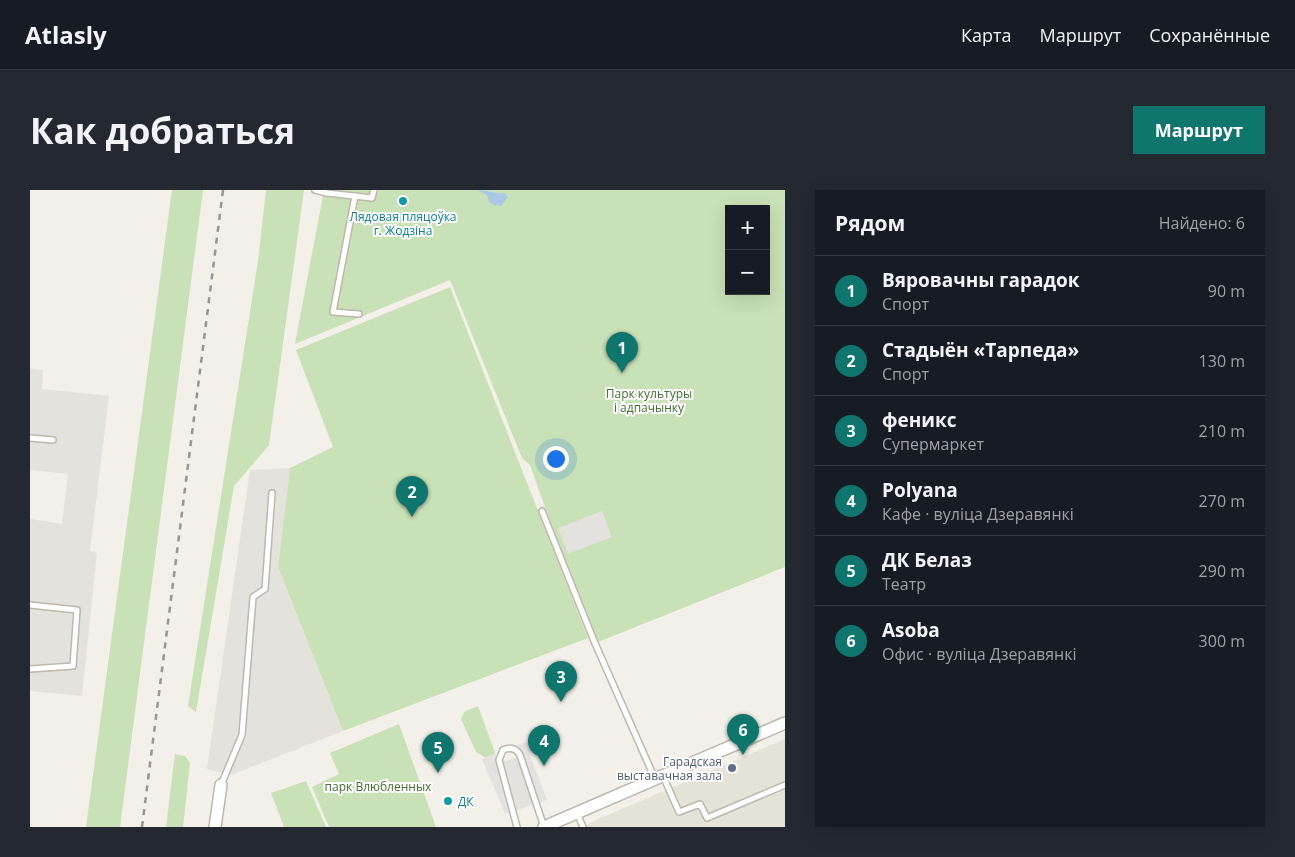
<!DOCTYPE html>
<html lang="ru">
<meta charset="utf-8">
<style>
body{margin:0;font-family:"Open Sans",sans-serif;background:#242831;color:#f1f3f6}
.controls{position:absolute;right:15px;top:15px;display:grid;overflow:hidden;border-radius:0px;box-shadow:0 5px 20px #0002}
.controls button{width:45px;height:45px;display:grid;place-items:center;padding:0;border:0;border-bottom:1px solid #363941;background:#171b24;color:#f1f3f6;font:25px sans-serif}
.you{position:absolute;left:525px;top:268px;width:18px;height:18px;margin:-12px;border:4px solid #fff;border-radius:50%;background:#1a73e8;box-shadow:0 0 0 8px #1a73e833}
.badge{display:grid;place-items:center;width:32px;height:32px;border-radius:50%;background:#0f766e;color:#fff;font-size:16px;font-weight:700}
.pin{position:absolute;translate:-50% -41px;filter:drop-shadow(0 1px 2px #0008)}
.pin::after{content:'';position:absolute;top:26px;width:18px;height:15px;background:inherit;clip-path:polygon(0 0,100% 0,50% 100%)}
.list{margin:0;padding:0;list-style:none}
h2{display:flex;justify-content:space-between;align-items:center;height:65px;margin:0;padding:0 20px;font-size:21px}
h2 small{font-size:16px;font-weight:400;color:#9ea1a6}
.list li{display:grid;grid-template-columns:32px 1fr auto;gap:15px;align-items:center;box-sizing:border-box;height:70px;padding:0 20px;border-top:1px solid #363941}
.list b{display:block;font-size:19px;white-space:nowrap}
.list p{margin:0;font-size:16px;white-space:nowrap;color:#9ea1a6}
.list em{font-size:16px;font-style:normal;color:#9ea1a6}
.map{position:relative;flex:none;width:755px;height:637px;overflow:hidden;border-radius:0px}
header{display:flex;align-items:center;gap:30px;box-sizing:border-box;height:70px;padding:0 25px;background:#171b24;border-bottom:1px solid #363941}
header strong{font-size:24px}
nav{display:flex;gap:28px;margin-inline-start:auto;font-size:18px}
.intro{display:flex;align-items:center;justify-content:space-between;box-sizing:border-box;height:120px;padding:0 30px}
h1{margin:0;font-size:35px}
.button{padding:12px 22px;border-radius:0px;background:#0f766e;color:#fff;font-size:18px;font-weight:700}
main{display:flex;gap:30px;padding:0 30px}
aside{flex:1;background:#171b24;border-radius:0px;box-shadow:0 5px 20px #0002}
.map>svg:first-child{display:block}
.residential{fill:#e5e2d7}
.industrial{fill:#e4e2dd}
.green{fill:#c9e1b6;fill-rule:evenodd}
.parking{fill:#e4e2df}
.water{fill:#acc8e7}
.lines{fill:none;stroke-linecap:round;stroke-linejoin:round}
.service-casing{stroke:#bcb8ac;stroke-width:8}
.tertiary-casing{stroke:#bcb8ac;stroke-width:14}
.service{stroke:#fff;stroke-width:5}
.tertiary{stroke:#fff;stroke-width:11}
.rail{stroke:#969696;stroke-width:2.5;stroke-dasharray:6 6;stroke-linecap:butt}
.culture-dot{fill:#0f9aa8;stroke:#fff;stroke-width:2}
.service-dot{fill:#5c6f8a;stroke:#fff;stroke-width:2}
.labels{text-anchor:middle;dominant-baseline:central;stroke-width:4;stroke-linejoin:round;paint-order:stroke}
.culture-label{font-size:12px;fill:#0d838f;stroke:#fff}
.park-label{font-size:12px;fill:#426f32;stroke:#fff}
.service-label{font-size:12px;fill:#4e5e75;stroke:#fff;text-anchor:end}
</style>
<header>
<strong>Atlasly</strong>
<nav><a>Карта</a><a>Маршрут</a><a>Сохранённые</a></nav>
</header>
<div class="intro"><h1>Как добраться</h1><a class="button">Маршрут</a></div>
<main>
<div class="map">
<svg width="755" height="637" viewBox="0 0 755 637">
<rect width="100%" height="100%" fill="#f2f0e8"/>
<path class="residential" d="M 755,549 L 755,637 L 550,637 L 592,619 Z"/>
<path class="industrial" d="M 0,179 L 13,180 L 12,199 L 79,206 L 60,361 L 67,363 L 52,506 L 0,501 L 0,329 L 32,334 L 38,284 L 0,280 Z
M 260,278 L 248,377 L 313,541 L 201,585 L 177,579 L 220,280 Z"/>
<path class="green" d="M 142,0 L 173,0 L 90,637 L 56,637 Z
M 236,0 L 274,0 L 239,255 L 204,296 L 166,522 L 158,516 L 228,71 Z
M 294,0 L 755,0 L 755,377 L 568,452 L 521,334 L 500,275 L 492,268 L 420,90 L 265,154 ZM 699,19 L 736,19 L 736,101 L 699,101 Z
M 420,97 L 558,448 L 313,541 L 248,377 L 260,278 L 303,257 L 266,160 Z
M 448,516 L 465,563 L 464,567 L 458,569 L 446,562 L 431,529 L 435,521 Z
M 369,534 L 406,637 L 299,637 L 282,597 L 309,584 L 300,563 Z
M 145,564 L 155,566 L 160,573 L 153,637 L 136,637 Z
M 276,591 L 296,637 L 254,637 L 241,603 Z"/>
<path class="parking" d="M 572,321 L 582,347 L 538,364 L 528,338 Z
M 514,546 L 517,556 L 499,563 L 517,610 L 475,624 L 452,569 L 465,563 L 470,573 L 489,566 L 487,555 Z"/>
<path class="water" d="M 447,0 C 457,0 464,4 475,3 L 478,7 L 471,16 L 464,15 L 459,12 L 457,5 Z"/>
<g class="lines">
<g class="service-casing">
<path id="service" d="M 285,0 L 297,3 L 342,8 L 344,0
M 325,6 L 303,122 L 329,124
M 0,248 L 23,250
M 512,321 L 564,451 L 625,589
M 0,415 L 47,420 L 43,476 L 0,479
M 633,586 L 649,622 L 670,614 L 677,628 L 755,595
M 191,595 L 212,545 L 223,407 L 235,399 L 242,303
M 547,623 L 553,637
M 487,637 L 469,570 L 473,560 C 480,557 486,558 490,565 L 514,637"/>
</g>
<g class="tertiary-casing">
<path id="tertiary" d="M 185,637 L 191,595
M 514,637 L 755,533"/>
</g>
<use href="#service" class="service"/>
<use href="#tertiary" class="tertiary"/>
<path class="rail" d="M 112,637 L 193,0"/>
</g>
<g class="culture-dot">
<circle cx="373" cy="11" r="5"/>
<circle cx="418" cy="611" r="5"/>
</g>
<circle class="service-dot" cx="702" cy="578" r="5"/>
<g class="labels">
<g class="culture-label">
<text x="373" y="26">Лядовая пляцоўка<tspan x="373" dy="14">г. Жодзіна</tspan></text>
<text x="428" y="611" text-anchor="start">ДК</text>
</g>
<g class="park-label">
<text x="619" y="203">Парк культуры<tspan x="619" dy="14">і адпачынку</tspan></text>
<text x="348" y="596">парк Влюбленных</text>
</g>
<g class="service-label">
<text x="692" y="571">Гарадская<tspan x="692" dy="14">выставачная зала</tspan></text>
</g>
</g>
</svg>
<div class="controls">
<button>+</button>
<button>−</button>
</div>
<div class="you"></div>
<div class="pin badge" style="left:592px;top:183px">1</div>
<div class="pin badge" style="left:382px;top:327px">2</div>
<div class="pin badge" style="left:531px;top:512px">3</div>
<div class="pin badge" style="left:514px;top:576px">4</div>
<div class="pin badge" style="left:408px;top:583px">5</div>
<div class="pin badge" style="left:713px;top:565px">6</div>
</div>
<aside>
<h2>Рядом<small>Найдено: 6</small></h2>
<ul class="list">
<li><span class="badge">1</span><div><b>Вяровачны гарадок</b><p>Спорт</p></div><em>90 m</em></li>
<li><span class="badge">2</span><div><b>Стадыён «Тарпеда»</b><p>Спорт</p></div><em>130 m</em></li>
<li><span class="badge">3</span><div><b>феникс</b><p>Супермаркет</p></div><em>210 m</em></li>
<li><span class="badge">4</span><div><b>Polyana</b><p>Кафе · вуліца Дзеравянкі</p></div><em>270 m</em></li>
<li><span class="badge">5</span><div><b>ДК Белаз</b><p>Театр</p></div><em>290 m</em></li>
<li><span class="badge">6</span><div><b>Asoba</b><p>Офис · вуліца Дзеравянкі</p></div><em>300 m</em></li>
</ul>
</aside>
</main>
